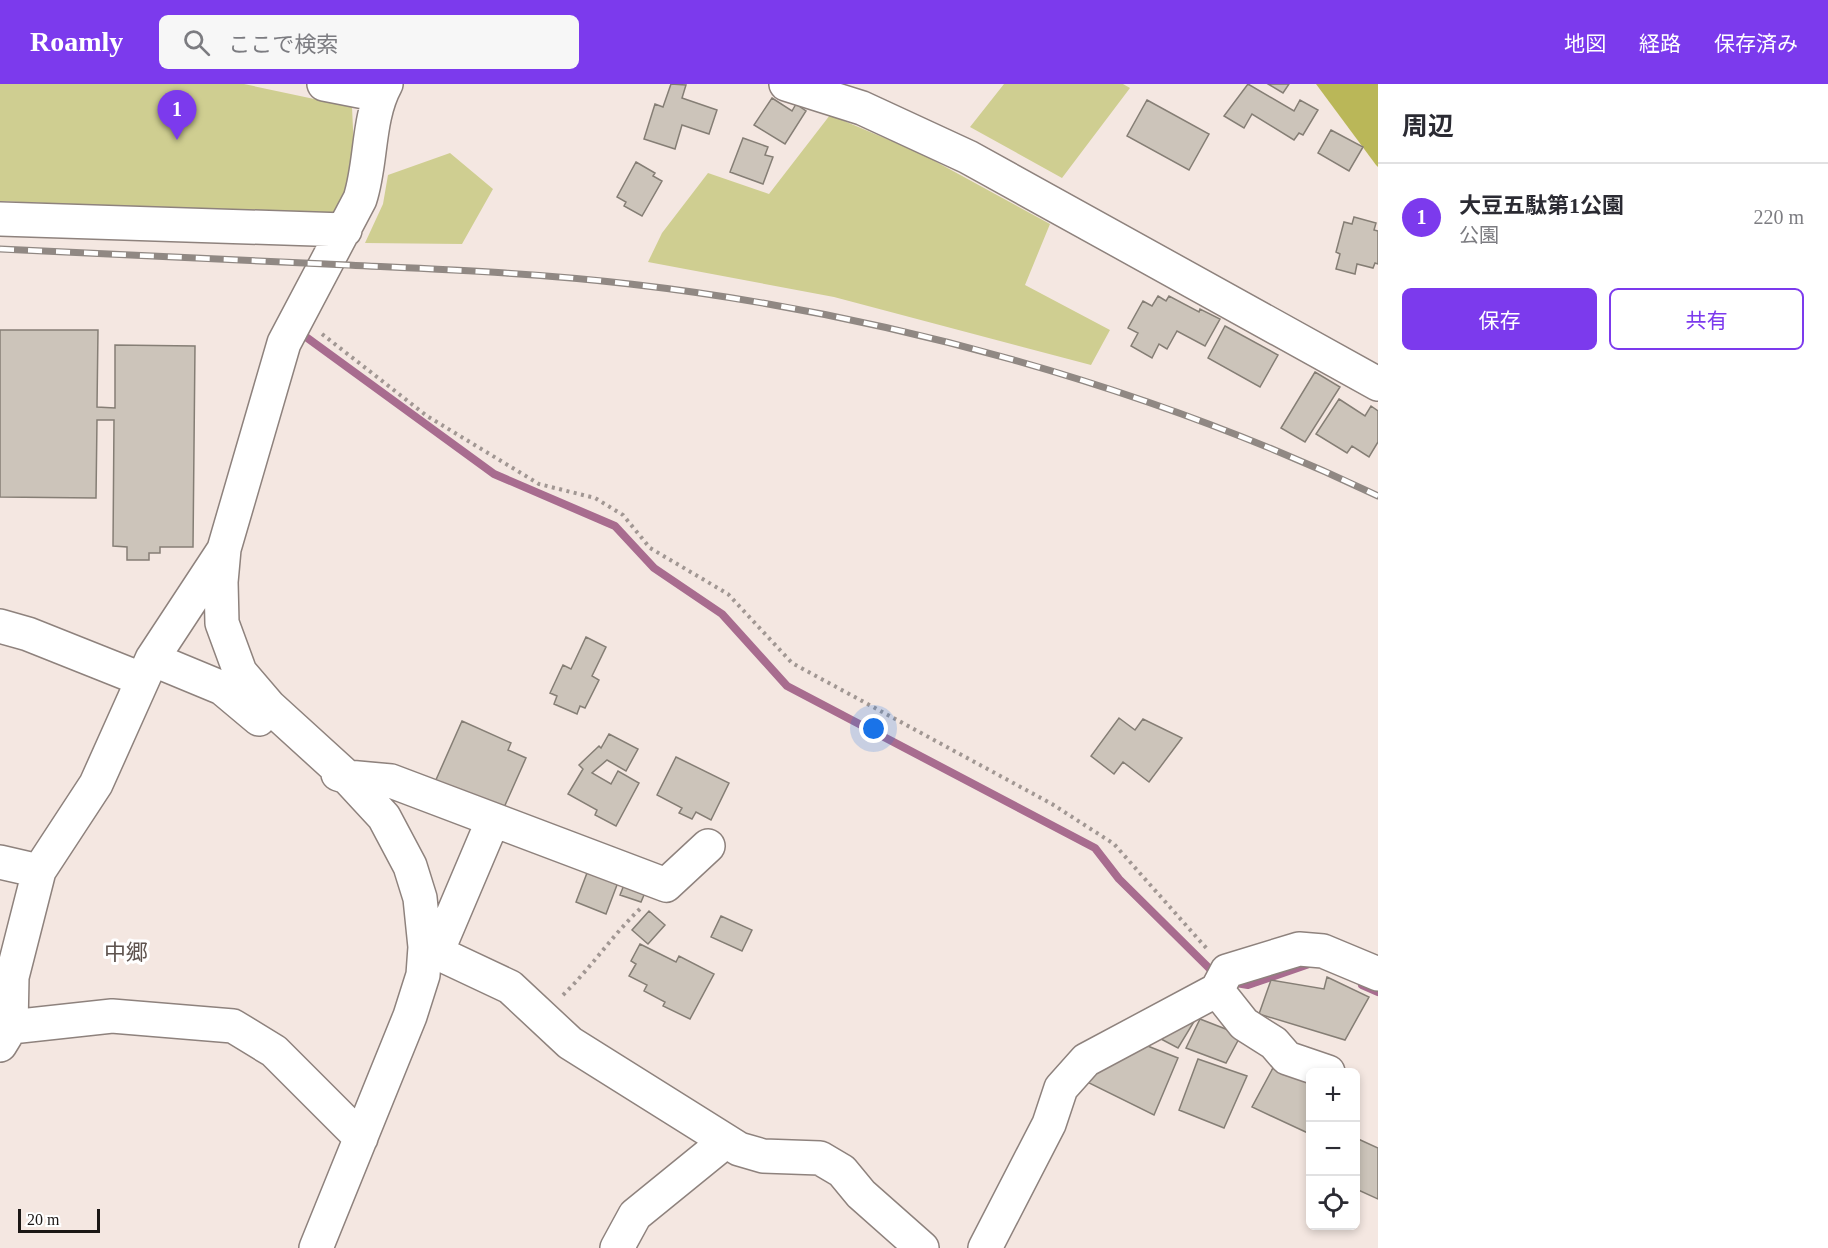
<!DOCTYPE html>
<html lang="ja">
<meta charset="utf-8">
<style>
body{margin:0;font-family:"Times New Roman","Noto Sans JP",serif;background:#f7f7f7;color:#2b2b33}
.controls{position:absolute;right:18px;bottom:18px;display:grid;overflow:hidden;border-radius:9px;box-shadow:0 3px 9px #0003}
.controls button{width:54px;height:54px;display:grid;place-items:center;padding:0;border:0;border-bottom:2px solid #e1e1e2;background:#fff;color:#2b2b33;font:30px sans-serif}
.scale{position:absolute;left:18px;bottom:15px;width:82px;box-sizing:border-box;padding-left:6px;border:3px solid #1b1715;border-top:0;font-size:16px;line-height:21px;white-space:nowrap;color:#1b1715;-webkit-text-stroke:4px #fff;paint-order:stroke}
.you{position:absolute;left:874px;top:645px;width:21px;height:21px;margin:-15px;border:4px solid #fff;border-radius:50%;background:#1a73e8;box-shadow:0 0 0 9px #1a73e833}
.badge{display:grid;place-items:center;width:39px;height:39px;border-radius:50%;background:#7c3aed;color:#fff;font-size:20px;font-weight:700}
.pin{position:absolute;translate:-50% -50px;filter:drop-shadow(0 2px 3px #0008)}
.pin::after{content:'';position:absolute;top:32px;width:21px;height:18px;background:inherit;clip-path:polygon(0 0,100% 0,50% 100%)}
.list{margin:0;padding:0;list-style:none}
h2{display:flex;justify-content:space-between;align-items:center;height:78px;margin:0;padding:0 24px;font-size:26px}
h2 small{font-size:20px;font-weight:400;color:#7c7c81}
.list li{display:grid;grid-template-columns:39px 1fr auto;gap:18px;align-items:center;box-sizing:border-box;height:108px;padding:0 24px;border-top:2px solid #e1e1e2}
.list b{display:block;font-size:22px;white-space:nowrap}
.list p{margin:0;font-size:20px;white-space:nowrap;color:#7c7c81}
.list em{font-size:20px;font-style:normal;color:#7c7c81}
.actions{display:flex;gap:12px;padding:18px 24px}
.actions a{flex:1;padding:14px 0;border:2px solid #7c3aed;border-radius:9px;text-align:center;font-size:21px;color:#7c3aed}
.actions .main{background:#7c3aed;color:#fff}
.icon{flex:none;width:33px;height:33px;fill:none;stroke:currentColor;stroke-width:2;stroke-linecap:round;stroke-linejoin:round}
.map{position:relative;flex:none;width:1378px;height:1164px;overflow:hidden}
header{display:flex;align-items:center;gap:36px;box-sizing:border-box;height:84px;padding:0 30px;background:#7c3aed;color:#fff}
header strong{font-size:28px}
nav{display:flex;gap:33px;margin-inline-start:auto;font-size:21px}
.search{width:420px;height:54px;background:#f7f7f7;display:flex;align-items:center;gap:15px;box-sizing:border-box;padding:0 21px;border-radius:9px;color:#7c7c81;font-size:22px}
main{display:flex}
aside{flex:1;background:#fff}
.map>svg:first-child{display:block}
.green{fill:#cfce91}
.forest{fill:#bab758}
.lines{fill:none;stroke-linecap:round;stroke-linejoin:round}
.stream{stroke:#a86c8f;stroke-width:8}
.building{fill:#ccc4ba;stroke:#857e75;stroke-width:1.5}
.minor-casing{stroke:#8e827d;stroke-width:36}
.path{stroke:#a19793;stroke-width:4;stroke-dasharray:3 4.5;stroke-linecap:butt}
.minor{stroke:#fff;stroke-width:33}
.rail-casing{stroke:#908883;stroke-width:7}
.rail{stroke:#fff;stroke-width:4.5;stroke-dasharray:14;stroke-linecap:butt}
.labels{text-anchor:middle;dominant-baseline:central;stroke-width:6;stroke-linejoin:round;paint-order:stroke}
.neighbourhood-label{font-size:22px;fill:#5e534e;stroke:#fff}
</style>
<header>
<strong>Roamly</strong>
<div class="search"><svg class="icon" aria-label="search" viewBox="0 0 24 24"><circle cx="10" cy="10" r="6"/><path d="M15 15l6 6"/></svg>ここで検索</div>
<nav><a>地図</a><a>経路</a><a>保存済み</a></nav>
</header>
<main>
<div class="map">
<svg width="1378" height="1164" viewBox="0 0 1378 1164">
<rect width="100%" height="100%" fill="#f4e7e1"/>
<path class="green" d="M 0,0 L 244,0 L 352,23 L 355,88 L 334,132 L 0,117 Z
M 1004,0 L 1123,0 L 1130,4 L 1062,94 L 970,43 Z
M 830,31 L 920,69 L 1050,140 L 1025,201 L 1110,246 L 1091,281 L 834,213 L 648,178 L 662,149 L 708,89 L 769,110 Z
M 450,69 L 493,105 L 462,160 L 365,159 L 383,120 L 388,91 Z"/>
<path class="forest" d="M 1316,0 L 1378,0 L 1378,83 L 1376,81 Z"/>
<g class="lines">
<path class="stream" d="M 306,253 L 494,390 L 615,442 L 654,484 L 722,530 L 787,602 L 1095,764 L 1119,795 L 1214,889
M 1236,899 L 1248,901 L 1312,879
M 1362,901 L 1378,908"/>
</g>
<path class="building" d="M 671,0 L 686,1 L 682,14 L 717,26 L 709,50 L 682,41 L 675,65 L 644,55 L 655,20 L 663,23 Z
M 1248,0 L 1294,27 L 1300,16 L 1318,26 L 1303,51 L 1299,49 L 1294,56 L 1252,30 L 1244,44 L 1224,32 Z
M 1268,0 L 1289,0 L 1283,9 Z
M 772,14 L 792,27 L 796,20 L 806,27 L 785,60 L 754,41 Z
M 1147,16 L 1209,50 L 1189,86 L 1127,52 Z
M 1331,46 L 1363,63 L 1349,87 L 1318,69 Z
M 743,54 L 768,63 L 765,71 L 773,73 L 763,100 L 730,88 Z
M 636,78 L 655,89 L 653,92 L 662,97 L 642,132 L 624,122 L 626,118 L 617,113 Z
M 1354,133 L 1376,139 L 1374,146 L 1378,147 L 1378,180 L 1375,179 L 1373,184 L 1357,180 L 1355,190 L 1336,185 L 1340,170 L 1336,168 L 1344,138 L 1352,140 Z
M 1158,212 L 1166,217 L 1169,212 L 1199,228 L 1200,225 L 1220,235 L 1205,262 L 1177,247 L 1167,265 L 1159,260 L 1152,274 L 1131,262 L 1138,249 L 1128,244 L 1143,217 L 1152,222 Z
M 1225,242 L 1278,271 L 1260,303 L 1208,274 Z
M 0,246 L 98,246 L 97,323 L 115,324 L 115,261 L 195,262 L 193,463 L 160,463 L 160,469 L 149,469 L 149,476 L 127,476 L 127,463 L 113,462 L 114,336 L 97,336 L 96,414 L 0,413 Z
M 1315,288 L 1340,303 L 1305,358 L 1281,344 Z
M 1339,315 L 1365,332 L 1371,322 L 1378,327 L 1378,358 L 1369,373 L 1352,362 L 1347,369 L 1316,350 Z
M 586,553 L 606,563 L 592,592 L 599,596 L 585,624 L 580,622 L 577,630 L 554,620 L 557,612 L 550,609 L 563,581 L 571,585 Z
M 1119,634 L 1135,646 L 1143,635 L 1182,654 L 1149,698 L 1123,678 L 1114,690 L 1091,672 Z
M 462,637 L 511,659 L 508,666 L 526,674 L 502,728 L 435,698 Z
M 609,650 L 638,665 L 626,687 L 607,676 L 592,689 L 611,700 L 618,687 L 639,699 L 616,742 L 595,731 L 597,726 L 568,710 L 583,685 L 579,681 L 599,662 L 601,664 Z
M 676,673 L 729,699 L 711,736 L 696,728 L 692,735 L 679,729 L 682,724 L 657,711 Z
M 590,781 L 620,793 L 606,830 L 576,818 Z
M 626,796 L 647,804 L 641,818 L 620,811 Z
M 649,827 L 665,841 L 648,860 L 632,846 Z
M 721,832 L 752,846 L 742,867 L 711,853 Z
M 640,860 L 676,878 L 679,872 L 714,890 L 690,935 L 663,922 L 665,918 L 644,907 L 647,901 L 629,892 L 636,880 L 631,877 Z
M 1327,893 L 1369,913 L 1345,956 L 1259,930 L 1271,896 L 1324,905 Z
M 1189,927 L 1198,931 L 1178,964 L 1161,955 Z
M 1200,935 L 1241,951 L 1226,979 L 1186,964 Z
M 1135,957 L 1178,974 L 1154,1031 L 1081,995 Z
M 1198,975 L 1247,992 L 1224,1044 L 1179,1026 Z
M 1274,982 L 1310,993 L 1310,1050 L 1252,1023 Z
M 1356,1054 L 1378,1064 L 1378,1115 L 1356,1105 Z"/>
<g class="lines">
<g class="minor-casing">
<path id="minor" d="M 324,0 L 380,11
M 786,0 L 862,24 L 968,73 L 1378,300
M 0,135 L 345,146
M 0,542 L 28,550 L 141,595
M 152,575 L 222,604 L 259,635
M 338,690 L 347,693 L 391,697 L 666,801 L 708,762
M 0,778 L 39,787
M 425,863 L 510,903 L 570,959 L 739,1065 L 763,1072 L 820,1074 L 842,1087 L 861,1110 L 922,1164
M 437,868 L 493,736
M 1217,906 L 1244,940 L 1274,959 L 1287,974 L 1328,988
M 11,943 L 112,932 L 233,942 L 274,967 L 361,1054
M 0,961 L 11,943 L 12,893 L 39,787 L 96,700 L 152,575 L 223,467
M 316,1164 L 410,932 L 423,891 L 425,863 L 420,814 L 410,782 L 384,733 L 347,693 L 269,622 L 240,588 L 222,539 L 221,498 L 224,465 L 284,259 L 360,115 C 372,78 367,35 386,0
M 617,1164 L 635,1131 L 726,1057
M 985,1164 L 1049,1040 L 1061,1004 L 1086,976 L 1217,906 L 1227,887 L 1299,865 L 1323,867 L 1378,890"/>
</g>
<path class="path" d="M 322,250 L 427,332 L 539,400 L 595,414 L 623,431 L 650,464 L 728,510 L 792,579 L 1052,720 L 1114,760 L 1208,866
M 563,911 C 592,883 613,850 642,823"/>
<use href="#minor" class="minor"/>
<g class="rail-casing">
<path id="rail" d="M 0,165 C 109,170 217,175 326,180 C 428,185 529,188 630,200 C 884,229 1147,302 1378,412"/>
</g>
<use href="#rail" class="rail"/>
</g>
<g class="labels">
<g class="neighbourhood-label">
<text x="126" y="868">中郷</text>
</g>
</g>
</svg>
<div class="controls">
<button>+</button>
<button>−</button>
<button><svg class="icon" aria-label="locate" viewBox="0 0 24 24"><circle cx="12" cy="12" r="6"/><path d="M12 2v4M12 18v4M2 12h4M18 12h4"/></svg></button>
</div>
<div class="scale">20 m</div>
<div class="you"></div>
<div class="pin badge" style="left:177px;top:56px">1</div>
</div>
<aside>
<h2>周辺<small></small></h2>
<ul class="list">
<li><span class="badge">1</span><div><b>大豆五駄第1公園</b><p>公園</p></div><em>220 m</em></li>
</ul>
<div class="actions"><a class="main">保存</a><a>共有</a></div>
</aside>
</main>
